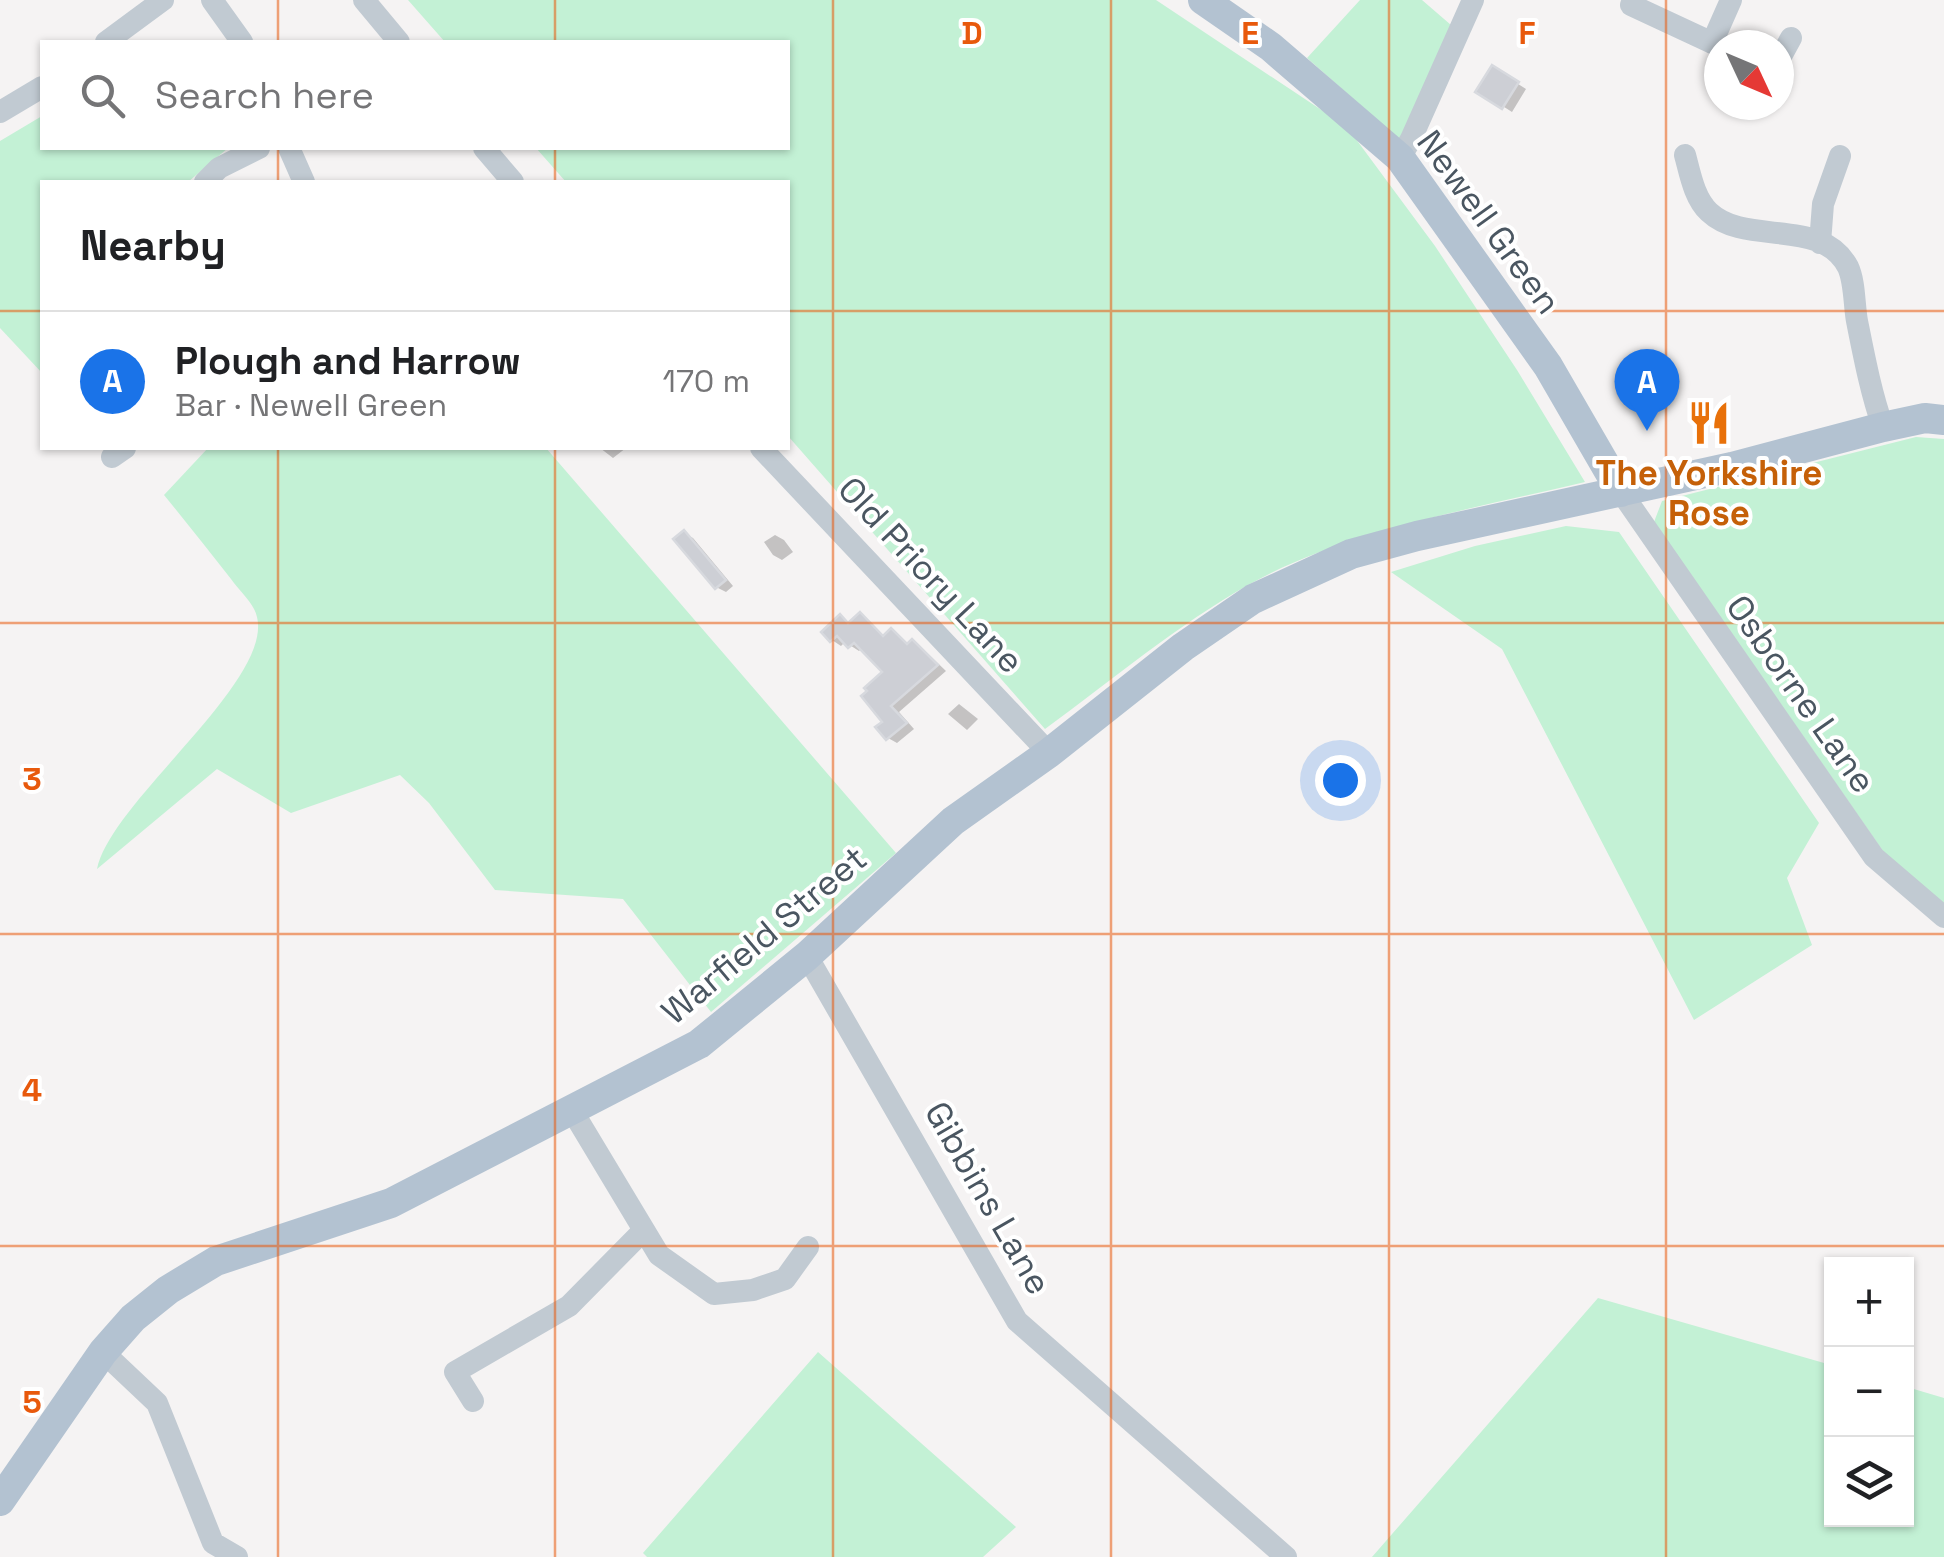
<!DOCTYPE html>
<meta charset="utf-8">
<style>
body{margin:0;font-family:"Space Grotesk",sans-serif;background:#f6f6f6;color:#202124}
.controls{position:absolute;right:30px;bottom:30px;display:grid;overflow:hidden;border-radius:0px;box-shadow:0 2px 8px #0004}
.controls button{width:90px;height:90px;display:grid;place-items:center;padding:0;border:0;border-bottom:2px solid #e0e0e0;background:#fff;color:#202124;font:50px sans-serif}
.compass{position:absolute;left:1704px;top:30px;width:90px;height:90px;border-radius:50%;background:#fff;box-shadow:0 2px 8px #0004;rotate:134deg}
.you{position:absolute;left:1340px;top:780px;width:35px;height:35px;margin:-25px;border:8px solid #fff;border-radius:50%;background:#1a73e8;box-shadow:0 0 0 15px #1a73e833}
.badge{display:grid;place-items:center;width:65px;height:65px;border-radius:50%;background:#1a73e8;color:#fff;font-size:32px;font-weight:700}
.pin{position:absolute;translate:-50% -82px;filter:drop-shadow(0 2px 5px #0008)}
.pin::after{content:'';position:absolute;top:52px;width:35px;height:30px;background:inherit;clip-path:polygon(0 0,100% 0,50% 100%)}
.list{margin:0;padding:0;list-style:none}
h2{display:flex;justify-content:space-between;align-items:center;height:130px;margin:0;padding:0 40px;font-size:42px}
h2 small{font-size:32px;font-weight:400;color:#757577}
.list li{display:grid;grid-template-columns:65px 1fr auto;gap:30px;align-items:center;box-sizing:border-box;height:140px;padding:0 40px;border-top:2px solid #e0e0e0}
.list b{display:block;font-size:38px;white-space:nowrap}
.list p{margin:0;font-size:32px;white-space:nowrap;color:#757577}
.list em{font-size:32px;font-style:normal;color:#757577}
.icon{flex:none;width:55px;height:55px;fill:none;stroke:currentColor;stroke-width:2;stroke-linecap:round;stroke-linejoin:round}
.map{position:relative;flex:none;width:1944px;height:1557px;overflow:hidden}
.search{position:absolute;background:#fff;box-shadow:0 2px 8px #0004;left:40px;top:40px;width:750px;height:110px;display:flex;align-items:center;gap:25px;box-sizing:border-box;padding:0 35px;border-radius:0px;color:#757577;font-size:38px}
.panel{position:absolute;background:#fff;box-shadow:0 2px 8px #0004;left:40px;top:180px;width:750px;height:270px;border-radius:0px}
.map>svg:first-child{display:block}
.green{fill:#c3f1d5}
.shadow{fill:#0003}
.building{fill:#cdcfd5;stroke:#d7d9de;stroke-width:2.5}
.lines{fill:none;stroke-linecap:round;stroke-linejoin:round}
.minor{stroke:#c1cad2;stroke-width:22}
.major{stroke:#b3c2d1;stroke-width:30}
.grid{fill:none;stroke:#e8590c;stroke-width:2.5;stroke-opacity:0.55}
.labels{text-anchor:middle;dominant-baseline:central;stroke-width:8;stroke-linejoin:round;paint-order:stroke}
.street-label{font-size:35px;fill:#4a5661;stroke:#fff}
.food-label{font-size:35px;font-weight:bold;fill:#c56008;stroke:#fff}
.grid-label{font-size:32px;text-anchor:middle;font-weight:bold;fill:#e8590c;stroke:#fff;stroke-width:8;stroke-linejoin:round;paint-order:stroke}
</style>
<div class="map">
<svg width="1944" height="1557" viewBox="0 0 1944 1557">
<rect width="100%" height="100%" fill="#f5f3f3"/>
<path class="green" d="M 408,0 L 1156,0 L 1347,127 L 1435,246 L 1517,370 L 1585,482 C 1480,507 1344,531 1250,584 C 1177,625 1112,680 1045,729 L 788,436 L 788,182 L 566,182 L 536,148 L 788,148 L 788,42 L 445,42 Z
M 1360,0 L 1422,0 L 1451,25 L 1401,141 L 1307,58 Z
M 42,116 L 42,148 L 228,148 L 188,182 L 42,182 L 42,373 L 0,328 L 0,141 Z
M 1916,437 L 1944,439 L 1944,903 L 1926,913 L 1654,522 L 1662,501 Z
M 208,448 L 546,448 L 896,853 L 711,1012 L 623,899 L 495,890 L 429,803 L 400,775 L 291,813 L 217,769 L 97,869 C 111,799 287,672 254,609 C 249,599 238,589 231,579 C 209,551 187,523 164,495 Z
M 1566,526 L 1619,532 L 1819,823 L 1787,878 L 1812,945 L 1694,1020 L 1502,649 L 1391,572 L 1475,546 Z
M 1598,1298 L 1831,1365 L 1832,1520 L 1906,1520 L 1907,1387 L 1944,1398 L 1944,1557 L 1372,1557 Z
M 818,1352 L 1016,1527 L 983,1557 L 647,1557 L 643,1553 Z"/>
<path class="shadow" d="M 1493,68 L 1526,89 L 1512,112 L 1479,91 Z
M 600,448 L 626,448 L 613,458 Z
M 684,533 L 693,538 L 733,586 L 726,592 L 716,587 Z
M 775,535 L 784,540 L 793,552 L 782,560 L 773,555 L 764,542 Z
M 860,615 L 885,637 L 891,631 L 909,645 L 912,642 L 921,647 L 946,671 L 899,712 L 914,729 L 897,743 L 888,738 L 886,672 L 862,648 L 859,651 L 845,642 L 841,646 L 832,640 L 840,617 L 851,623 Z
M 959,704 L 978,719 L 967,730 L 948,714 Z"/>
<path class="building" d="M 1492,65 L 1519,82 L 1502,109 L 1475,92 Z
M 684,530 L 726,580 L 715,589 L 673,539 Z
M 860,612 L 883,636 L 891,628 L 907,644 L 912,639 L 938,665 L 891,706 L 907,723 L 886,740 L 875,727 L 882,722 L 861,696 L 867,691 L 864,688 L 882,672 L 854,643 L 848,648 L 837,636 L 830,642 L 821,632 L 840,614 L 848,623 Z"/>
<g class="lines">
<path class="minor" d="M 212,0 L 242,42
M 364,0 L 399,42
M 1633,0 L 1631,5 L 1719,46
M 106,42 L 163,0
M 1712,43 L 1731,0
M 1779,60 L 1791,38
M 0,112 L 42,87
M 289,148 L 304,182
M 484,148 L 513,182
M 1685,155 C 1690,173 1694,198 1709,212 C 1746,247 1821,216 1848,267 C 1855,282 1854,305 1857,321 C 1864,356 1871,393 1883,427
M 1400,158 L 1411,139 L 1473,0
M 205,182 L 219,168 L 259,148
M 1820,243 L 1823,204 L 1840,156
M 761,448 L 1049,753
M 112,457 L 125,448
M 1621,492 L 1874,857 L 1944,917
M 807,956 L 1017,1321 L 1286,1557
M 573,1112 L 659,1255 L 714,1294 L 753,1290 L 785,1279 L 808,1247
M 103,1352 L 157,1403 L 213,1543 L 237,1557
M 473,1401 L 455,1372 L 569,1306 L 644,1230"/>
<path class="major" d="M 1203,0 L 1271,47 L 1400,158 L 1548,366 L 1621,492
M 0,1501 L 103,1352 L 133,1318 L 168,1290 L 216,1261 L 391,1203 L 699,1044 L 807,956 L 953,821 L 1049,753 L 1183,647 L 1253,599 L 1351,554 L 1417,536 L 1732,467 L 1883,427 L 1925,418 L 1944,420"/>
</g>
<path class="grid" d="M 278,0 L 278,42M 555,0 L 555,42M 833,0 L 833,1557M 1111,0 L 1111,1557M 1389,0 L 1389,1557M 1666,0 L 1666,1557M 278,148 L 278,182M 555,148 L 555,182M 0,311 L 42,311M 788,311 L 1944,311M 278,448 L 278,1557M 555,448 L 555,1557M 0,623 L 1944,623M 0,934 L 1944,934M 0,1246 L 1944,1246"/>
<defs>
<g id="restaurant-bare" transform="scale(3.45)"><path d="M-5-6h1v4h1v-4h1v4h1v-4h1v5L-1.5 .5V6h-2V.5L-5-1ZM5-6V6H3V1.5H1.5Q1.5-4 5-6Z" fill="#e8710a" stroke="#fff" stroke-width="2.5" paint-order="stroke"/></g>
</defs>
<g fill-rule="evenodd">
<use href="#restaurant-bare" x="1709" y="423"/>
</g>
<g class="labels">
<g class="street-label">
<text transform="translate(1489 222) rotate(54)">Newell Green</text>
<text transform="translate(931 575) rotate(47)">Old Priory Lane</text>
<text transform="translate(1801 694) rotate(55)">Osborne Lane</text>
<text transform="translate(764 935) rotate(-40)">Warfield Street</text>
<text transform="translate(988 1198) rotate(60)">Gibbins Lane</text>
</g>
<g class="food-label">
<text x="1709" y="473">The Yorkshire<tspan x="1709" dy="40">Rose</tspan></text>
</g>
</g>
<g class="grid-label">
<text x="972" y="44">D</text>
<text x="1250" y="44">E</text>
<text x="1527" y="44">F</text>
<text x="32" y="790">3</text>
<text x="32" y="1101">4</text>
<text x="32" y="1413">5</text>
</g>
</svg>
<div class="controls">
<button>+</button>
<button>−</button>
<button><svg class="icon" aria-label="layers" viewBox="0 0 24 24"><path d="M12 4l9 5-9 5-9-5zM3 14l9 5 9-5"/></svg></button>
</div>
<svg class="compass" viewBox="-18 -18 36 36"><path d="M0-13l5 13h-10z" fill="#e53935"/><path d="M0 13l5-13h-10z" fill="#757577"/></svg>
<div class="you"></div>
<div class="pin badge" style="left:1647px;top:431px">A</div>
<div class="search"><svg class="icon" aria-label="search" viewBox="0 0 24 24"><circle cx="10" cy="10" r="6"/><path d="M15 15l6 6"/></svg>Search here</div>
<section class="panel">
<h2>Nearby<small></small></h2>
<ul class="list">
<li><span class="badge">A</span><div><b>Plough and Harrow</b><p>Bar · Newell Green</p></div><em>170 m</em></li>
</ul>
</section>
</div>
